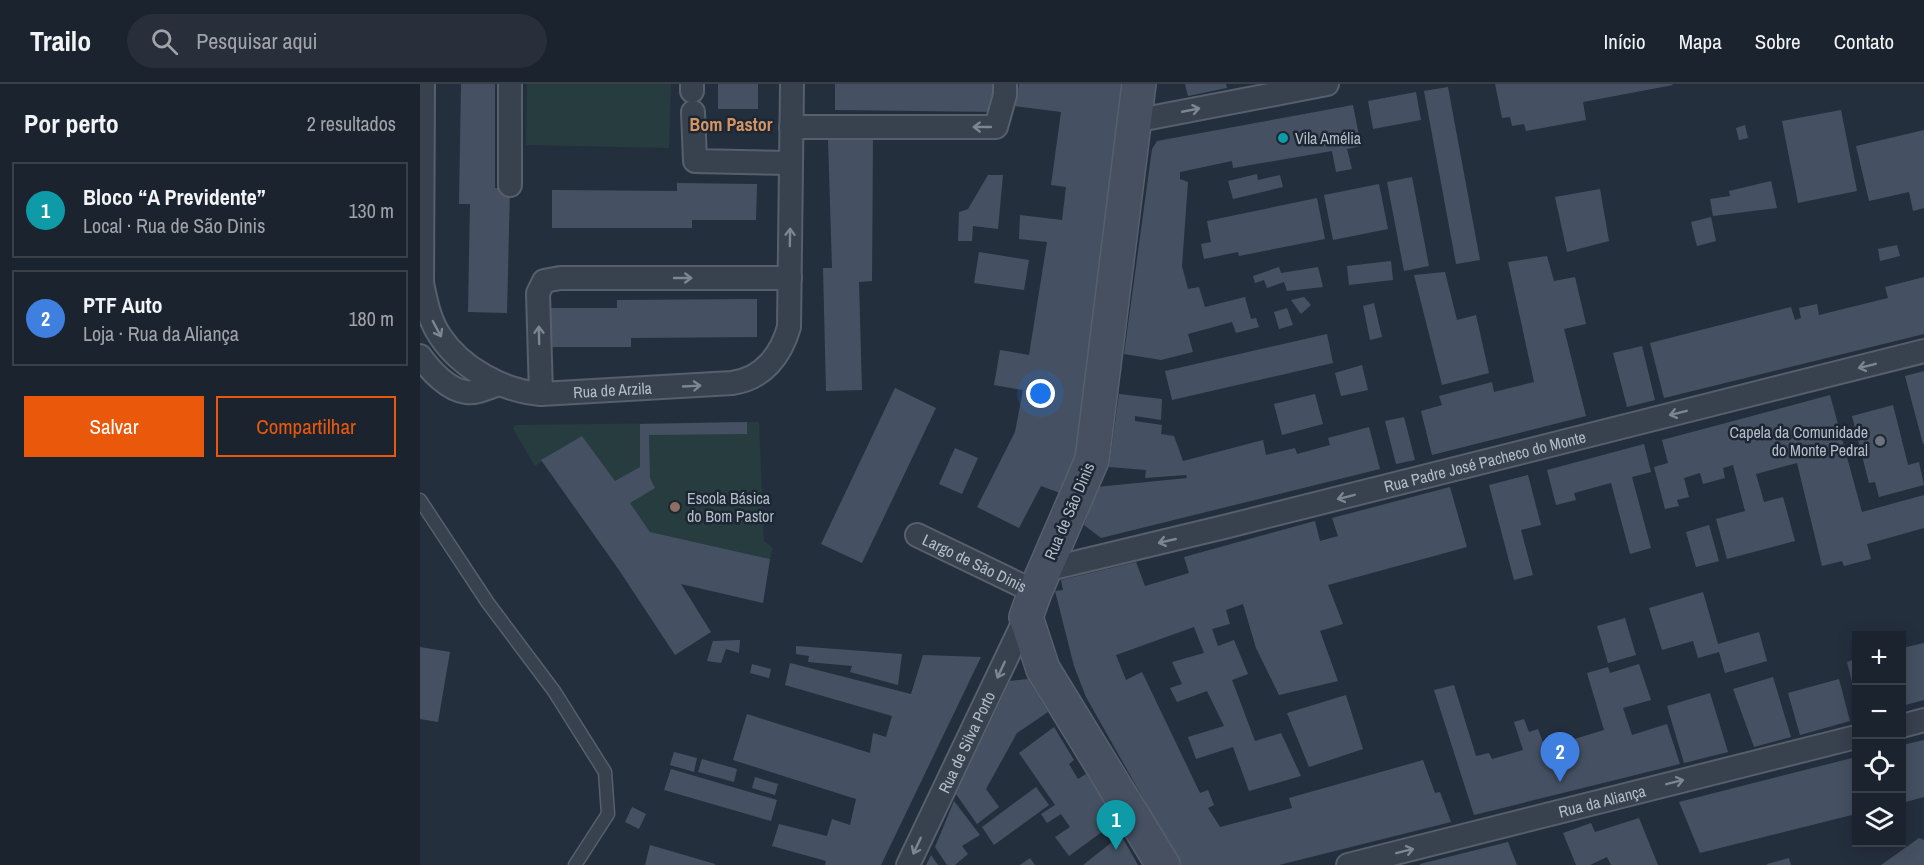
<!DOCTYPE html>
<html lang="pt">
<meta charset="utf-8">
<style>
body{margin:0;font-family:"Archivo Narrow",sans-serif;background:#282f3a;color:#f1f3f6}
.controls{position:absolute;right:18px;bottom:18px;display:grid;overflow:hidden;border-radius:0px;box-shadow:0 3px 15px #0003}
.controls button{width:54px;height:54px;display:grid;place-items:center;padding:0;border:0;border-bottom:2px solid #39404a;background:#1b232e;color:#f1f3f6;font:30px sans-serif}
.you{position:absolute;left:621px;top:310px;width:21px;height:21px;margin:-15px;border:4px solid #fff;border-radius:50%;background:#1a73e8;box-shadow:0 0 0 9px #1a73e833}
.badge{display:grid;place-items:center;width:39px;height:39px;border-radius:50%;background:#ea580c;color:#fff;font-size:20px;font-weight:700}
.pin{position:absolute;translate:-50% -50px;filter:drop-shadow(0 2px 3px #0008)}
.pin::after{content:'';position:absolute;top:32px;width:21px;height:18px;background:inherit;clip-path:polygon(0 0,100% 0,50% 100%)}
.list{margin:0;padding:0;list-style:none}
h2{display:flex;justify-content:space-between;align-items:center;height:78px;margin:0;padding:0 24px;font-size:26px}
h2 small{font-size:20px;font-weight:400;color:#a0a4aa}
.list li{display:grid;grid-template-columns:39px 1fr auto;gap:18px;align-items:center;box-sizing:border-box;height:96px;margin:0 12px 12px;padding:0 12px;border:2px solid #39404a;border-radius:0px}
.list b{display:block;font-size:22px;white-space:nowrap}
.list p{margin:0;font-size:20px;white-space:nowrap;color:#a0a4aa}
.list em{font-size:20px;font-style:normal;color:#a0a4aa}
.actions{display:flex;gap:12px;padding:18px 24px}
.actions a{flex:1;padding:14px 0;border:2px solid #ea580c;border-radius:0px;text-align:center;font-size:21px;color:#ea580c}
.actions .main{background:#ea580c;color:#fff}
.icon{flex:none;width:33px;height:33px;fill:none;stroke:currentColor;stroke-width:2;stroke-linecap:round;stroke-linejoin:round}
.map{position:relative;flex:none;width:1504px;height:781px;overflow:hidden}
header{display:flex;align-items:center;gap:36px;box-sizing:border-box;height:84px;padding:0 30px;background:#1b232e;border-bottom:2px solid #39404a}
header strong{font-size:28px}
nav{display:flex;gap:33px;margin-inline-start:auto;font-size:21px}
.search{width:420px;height:54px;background:#282f3a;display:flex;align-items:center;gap:15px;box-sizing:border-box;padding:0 21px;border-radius:33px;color:#a0a4aa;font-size:22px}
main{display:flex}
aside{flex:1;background:#1b232e}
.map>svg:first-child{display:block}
.green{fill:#263c3f}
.building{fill:#455162}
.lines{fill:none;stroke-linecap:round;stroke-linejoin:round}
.lane-casing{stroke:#565f6c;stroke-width:15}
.street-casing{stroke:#565f6c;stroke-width:26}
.secondary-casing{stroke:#565f6c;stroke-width:36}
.lane{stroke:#38414e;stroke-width:12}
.street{stroke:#38414e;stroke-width:22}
.secondary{stroke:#465061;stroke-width:33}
.oneway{stroke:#7c8592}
.culture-dot{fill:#0f9aa8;stroke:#1d2633;stroke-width:2}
.worship-dot{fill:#6b7280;stroke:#1d2633;stroke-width:2}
.education-dot{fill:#8d6e63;stroke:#1d2633;stroke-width:2}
.labels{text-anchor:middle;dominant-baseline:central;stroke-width:5;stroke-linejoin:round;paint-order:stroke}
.poi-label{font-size:16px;fill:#b4bcc9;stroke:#1d2633;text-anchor:start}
.street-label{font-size:16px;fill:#b4bcc9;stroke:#1d2633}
.neighbourhood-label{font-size:18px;font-weight:bold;fill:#d59563;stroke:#1d2633}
</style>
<header>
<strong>Trailo</strong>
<div class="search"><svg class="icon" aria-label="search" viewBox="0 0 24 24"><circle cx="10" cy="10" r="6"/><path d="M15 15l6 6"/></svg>Pesquisar aqui</div>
<nav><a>Início</a><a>Mapa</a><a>Sobre</a><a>Contato</a></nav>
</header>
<main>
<aside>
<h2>Por perto<small>2 resultados</small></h2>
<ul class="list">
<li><span class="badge" style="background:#0f9aa8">1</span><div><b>Bloco “A Previdente”</b><p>Local · Rua de São Dinis</p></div><em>130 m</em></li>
<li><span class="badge" style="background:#3f7fe0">2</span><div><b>PTF Auto</b><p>Loja · Rua da Aliança</p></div><em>180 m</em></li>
</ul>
<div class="actions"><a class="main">Salvar</a><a>Compartilhar</a></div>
</aside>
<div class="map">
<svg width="1504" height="781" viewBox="0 0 1504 781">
<rect width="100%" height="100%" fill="#242f3e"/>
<path class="green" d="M 107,0 L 251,0 L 249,64 L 106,61 Z
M 339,338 L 344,457 L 353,464 L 350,475 L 230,448 L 162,352 L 115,382 L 93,345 L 95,341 Z"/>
<path class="building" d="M 41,0 L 75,0 L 75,104 L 90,104 L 87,229 L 48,228 L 50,120 L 39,120 Z
M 298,0 L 338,0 L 338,25 L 298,25 Z
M 415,0 L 582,0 L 581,28 L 415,26 Z
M 599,0 L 706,0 L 660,363 L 643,410 L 621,402 L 599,444 L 557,423 L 595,348 L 603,306 L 574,301 L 580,266 L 609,271 L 627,158 L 599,155 L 600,131 L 642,136 L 646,103 L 631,101 L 641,28 L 595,22 Z
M 765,0 L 806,0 L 807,4 L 768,12 Z
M 1075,0 L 1252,0 L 1253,1 L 1163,18 L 1166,36 L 1106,47 L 1104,40 L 1092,42 L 1090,33 L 1082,34 Z
M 1028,3 L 1060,176 L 1036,180 L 1004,7 Z
M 996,8 L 1001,36 L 953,45 L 948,17 Z
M 933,21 L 941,62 L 927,65 L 932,85 L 916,88 L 912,67 L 813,84 L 812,77 L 760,88 L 760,95 L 768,98 L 762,182 L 768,205 L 779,203 L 785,223 L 825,213 L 831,235 L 836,234 L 839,243 L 816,249 L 812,238 L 768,250 L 773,268 L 741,276 L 704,270 L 732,65 L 737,57 Z
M 1421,26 L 1437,107 L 1378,119 L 1362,37 Z
M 1325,41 L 1328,54 L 1319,56 L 1316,44 Z
M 1504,46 L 1504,124 L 1493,127 L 1489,108 L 1449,117 L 1436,62 Z
M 453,54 L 452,197 L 439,198 L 442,306 L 406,307 L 403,184 L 412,184 L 408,55 Z
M 837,90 L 838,96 L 860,91 L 863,103 L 813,115 L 808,97 Z
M 568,91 L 583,91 L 578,145 L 553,142 L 552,157 L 538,157 L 539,128 L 548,125 Z
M 992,93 L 1009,182 L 984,187 L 967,98 Z
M 1351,97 L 1357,124 L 1293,132 L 1290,115 L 1310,112 L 1309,107 Z
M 257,99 L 337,100 L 336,136 L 272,136 L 272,144 L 132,144 L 132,106 L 257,107 Z
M 959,100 L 968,145 L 913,156 L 904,111 Z
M 1180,105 L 1189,157 L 1147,168 L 1135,113 Z
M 897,114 L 905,155 L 819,172 L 818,168 L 784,175 L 781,160 L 791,158 L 787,137 Z
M 1291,133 L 1296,157 L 1277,162 L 1271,138 Z
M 1477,161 L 1480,172 L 1460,177 L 1458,165 Z
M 559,168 L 609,176 L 604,206 L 554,199 Z
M 1127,172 L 1134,197 L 1155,193 L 1166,240 L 1144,245 L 1166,332 L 1012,371 L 1001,327 L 1022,321 L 1019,312 L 1072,298 L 1074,308 L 1114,298 L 1088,178 Z
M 971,177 L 973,196 L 929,201 L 927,182 Z
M 859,183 L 861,189 L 898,183 L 903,203 L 867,207 L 864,198 L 847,204 L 844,196 L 835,199 L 833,192 Z
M 1025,188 L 1037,236 L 1056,231 L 1069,289 L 1022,301 L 994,191 Z
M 1504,193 L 1504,250 L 1244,314 L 1230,259 L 1371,223 L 1375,236 L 1381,234 L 1379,224 L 1397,220 L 1399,231 L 1468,214 L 1465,203 Z
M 884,213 L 891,221 L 881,230 L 871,216 Z
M 337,215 L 337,253 L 211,254 L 211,263 L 130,263 L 130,224 L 197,224 L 197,216 Z
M 954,219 L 962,253 L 950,256 L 943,222 Z
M 867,224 L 873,241 L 859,245 L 854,228 Z
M 907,250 L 913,279 L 752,316 L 745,287 Z
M 1222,262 L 1235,316 L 1207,323 L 1193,269 Z
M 942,281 L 948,306 L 921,312 L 915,289 Z
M 1504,287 L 1504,360 L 1503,360 L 1485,292 Z
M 475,304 L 516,324 L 442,479 L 401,460 Z
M 699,310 L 742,315 L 741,336 L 715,332 L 715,337 L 742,341 L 741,350 L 754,352 L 763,377 L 843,356 L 846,371 L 875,364 L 877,370 L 910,361 L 908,354 L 949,343 L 960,385 L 681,454 L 664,441 L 677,403 L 767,394 L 766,391 L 725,394 L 726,386 L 689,383 Z
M 895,310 L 903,340 L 862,351 L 854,320 Z
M 1410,311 L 1442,428 L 1504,411 L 1504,444 L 1447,460 L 1451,475 L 1424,482 L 1422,477 L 1402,482 L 1377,379 L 1336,390 L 1344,418 L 1363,413 L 1375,457 L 1307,475 L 1296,435 L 1325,427 L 1313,381 L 1303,384 L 1305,394 L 1283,400 L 1280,389 L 1264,394 L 1269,413 L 1257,416 L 1259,422 L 1245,425 L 1234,383 L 1248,379 L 1242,356 Z
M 1473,321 L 1488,381 L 1499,378 L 1504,401 L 1459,413 L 1455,398 L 1449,399 L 1432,332 Z
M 984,333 L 995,376 L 976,380 L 965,337 Z
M 327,338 L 327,350 L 229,351 L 230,394 L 235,404 L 210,419 L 230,448 L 350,475 L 343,519 L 261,500 L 291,548 L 255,571 L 199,486 L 121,376 L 162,352 L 195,397 L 220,383 L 220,340 Z
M 1224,360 L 1231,388 L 1212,393 L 1231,464 L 1210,470 L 1191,399 L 1154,409 L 1156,416 L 1136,421 L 1127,386 Z
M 535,364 L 558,374 L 542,410 L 519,400 Z
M 1108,391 L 1121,441 L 1101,446 L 1113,491 L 1094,496 L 1069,401 Z
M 1030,403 L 1047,463 L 908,501 L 923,540 L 900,547 L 918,597 L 859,611 L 836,564 L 823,520 L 806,526 L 810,540 L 792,545 L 798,562 L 814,556 L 828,590 L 812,596 L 835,657 L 861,649 L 881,692 L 829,707 L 813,663 L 776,675 L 768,653 L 804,642 L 787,607 L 757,618 L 750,604 L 762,600 L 752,578 L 784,569 L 774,543 L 696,571 L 706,596 L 722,588 L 780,709 L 788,706 L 794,721 L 788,724 L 800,743 L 872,724 L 869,714 L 1003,676 L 1015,709 L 1020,708 L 1031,738 L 859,781 L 761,781 L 666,613 L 654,582 L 635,507 L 643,506 L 641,496 L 716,478 L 725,502 L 769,489 L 764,473 L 895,437 L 900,457 L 918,452 L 912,434 Z
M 1289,441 L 1299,477 L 1276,483 L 1266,448 Z
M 1283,508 L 1298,560 L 1339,548 L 1347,577 L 1305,589 L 1299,568 L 1278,574 L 1273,557 L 1242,566 L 1229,524 Z
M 1205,534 L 1216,571 L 1188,579 L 1177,542 Z
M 320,556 L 319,569 L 306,565 L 301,579 L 287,577 L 293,557 Z
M 1504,559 L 1504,616 L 1482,622 L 1482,564 Z
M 376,562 L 482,570 L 478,601 L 430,588 L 432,582 L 388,578 L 389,572 L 376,570 Z
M 0,563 L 30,568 L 18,638 L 0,635 Z
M 503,571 L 561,573 L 461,781 L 405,781 L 406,777 L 352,762 L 359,740 L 407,752 L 412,735 L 430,741 L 436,715 L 313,676 L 327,630 L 450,669 L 453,649 L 466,653 L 472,632 L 365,601 L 370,579 L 491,610 Z
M 1436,575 L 1436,614 L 1427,578 Z
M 332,580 L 351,585 L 349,594 L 330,589 Z
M 1219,580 L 1231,616 L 1203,624 L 1212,651 L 1247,640 L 1260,680 L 1054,731 L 1014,606 L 1034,601 L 1056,672 L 1069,669 L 1072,675 L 1103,666 L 1094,638 L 1104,635 L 1109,648 L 1118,645 L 1125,664 L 1184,646 L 1167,589 L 1188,583 L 1190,589 Z
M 1353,593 L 1371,653 L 1334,663 L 1313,605 Z
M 608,595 L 628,628 L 597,649 L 566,705 L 579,723 L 557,740 L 536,710 L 590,597 Z
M 1419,595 L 1430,637 L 1380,651 L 1368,609 Z
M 1290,609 L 1308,668 L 1264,679 L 1247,622 Z
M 926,611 L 943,665 L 889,683 L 867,629 Z
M 634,643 L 654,676 L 649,680 L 658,695 L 666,690 L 697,737 L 649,772 L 635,753 L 650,743 L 641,730 L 627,739 L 621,730 L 635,721 L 599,669 Z
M 1504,656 L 1504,713 L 1482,719 L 1482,661 Z
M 254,668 L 277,674 L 274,688 L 250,681 Z
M 1436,673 L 1436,730 L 1280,769 L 1259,718 Z
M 282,675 L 317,685 L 314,698 L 278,688 Z
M 251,685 L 357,716 L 351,737 L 244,706 Z
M 335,693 L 358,700 L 355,711 L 332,704 Z
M 616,703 L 629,721 L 574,761 L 562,743 Z
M 534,717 L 560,751 L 542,762 L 548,770 L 535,781 L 527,781 L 515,763 Z
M 212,723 L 226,730 L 219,745 L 205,738 Z
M 1219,734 L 1238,781 L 1191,781 L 1187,773 L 1170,781 L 1156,781 L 1143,749 L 1171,739 L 1175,748 Z
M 701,751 L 718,781 L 663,781 Z
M 1499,754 L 1504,756 L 1504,781 L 1461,781 Z
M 1088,758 L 1097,781 L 1000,781 L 1000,780 Z
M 230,761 L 295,780 L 295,781 L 225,781 Z
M 511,771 L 518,781 L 506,781 Z
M 610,774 L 615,781 L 600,781 Z
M 1369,774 L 1371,781 L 1347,781 L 1347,780 Z"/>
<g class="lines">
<g class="lane-casing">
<path id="lane" d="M 0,416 L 68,519 L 134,607 L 185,688 L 188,730 L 155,781"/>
</g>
<g class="street-casing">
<g id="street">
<path id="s1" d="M 3,0 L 2,199 C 6,217 9,236 20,252 C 41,284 83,307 121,310 L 312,299 C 343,295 361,271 369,243 L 372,0"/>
<path d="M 90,0 L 90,101"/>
<path d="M 272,0 L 272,7"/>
<path d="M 273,28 L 275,77 L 371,79"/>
<path d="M 714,37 L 907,0"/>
<path d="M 371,43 L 576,43 L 585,11 L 585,0"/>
<path d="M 0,272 C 10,286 28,306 46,308 C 56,310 69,303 79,300"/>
<path d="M 121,310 L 118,209 L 124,197 L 140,194 L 370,194"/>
<path id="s2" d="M 497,451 L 615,508"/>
<path id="s3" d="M 625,486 L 804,443 L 1504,267"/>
<path d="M 1482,642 L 1504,636"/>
<path id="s4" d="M 488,781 L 606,533"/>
<path id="s5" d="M 928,781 L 1436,653"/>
</g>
</g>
<g class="secondary-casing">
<path id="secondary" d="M 719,0 L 672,376 L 615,508 L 606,533 L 623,585 L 743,781"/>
</g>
<use href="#lane" class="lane"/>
<use href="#street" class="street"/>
<use href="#secondary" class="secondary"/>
</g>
<defs><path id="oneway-shaft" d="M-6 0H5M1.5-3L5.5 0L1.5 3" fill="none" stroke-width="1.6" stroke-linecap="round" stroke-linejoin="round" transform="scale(1.5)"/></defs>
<g class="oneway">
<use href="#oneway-shaft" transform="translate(771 26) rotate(-11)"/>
<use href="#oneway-shaft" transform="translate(562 43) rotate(180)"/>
<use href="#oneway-shaft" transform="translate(370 153) rotate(-89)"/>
<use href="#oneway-shaft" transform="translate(263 194)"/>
<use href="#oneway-shaft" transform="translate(17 245) rotate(62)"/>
<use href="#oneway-shaft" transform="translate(119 251) rotate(-91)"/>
<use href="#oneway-shaft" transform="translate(1447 282) rotate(166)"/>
<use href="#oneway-shaft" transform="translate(272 302) rotate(-3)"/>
<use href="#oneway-shaft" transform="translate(1258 329) rotate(166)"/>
<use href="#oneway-shaft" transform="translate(926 413) rotate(166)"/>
<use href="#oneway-shaft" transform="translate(747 457) rotate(167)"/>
<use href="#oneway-shaft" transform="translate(581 586) rotate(115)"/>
<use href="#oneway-shaft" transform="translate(1255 698) rotate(-14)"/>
<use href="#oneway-shaft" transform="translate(497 762) rotate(115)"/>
<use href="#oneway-shaft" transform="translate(985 767) rotate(-14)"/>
</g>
<circle class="culture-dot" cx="863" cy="54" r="6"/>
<circle class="worship-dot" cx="1460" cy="357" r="6"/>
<circle class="education-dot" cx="255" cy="423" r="6"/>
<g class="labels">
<g class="poi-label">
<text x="875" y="54">Vila Amélia</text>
<text x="1448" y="348" text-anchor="end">Capela da Comunidade<tspan x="1448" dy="18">do Monte Pedral</tspan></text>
<text x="267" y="414">Escola Básica<tspan x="267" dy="18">do Bom Pastor</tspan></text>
</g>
<g class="street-label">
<text stroke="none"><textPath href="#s1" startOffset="447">Rua de Arzila</textPath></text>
<text stroke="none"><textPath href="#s3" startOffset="453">Rua Padre José Pacheco do Monte</textPath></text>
<text transform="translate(649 427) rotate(-67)">Rua de São Dinis</text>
<text stroke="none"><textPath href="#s2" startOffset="64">Largo de São Dinis</textPath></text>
<text stroke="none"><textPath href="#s4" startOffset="136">Rua de Silva Porto</textPath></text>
<text stroke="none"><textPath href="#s5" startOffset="262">Rua da Aliança</textPath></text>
</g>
<g class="neighbourhood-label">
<text x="311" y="40">Bom Pastor</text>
</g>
</g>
</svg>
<div class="controls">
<button>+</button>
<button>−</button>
<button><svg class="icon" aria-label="locate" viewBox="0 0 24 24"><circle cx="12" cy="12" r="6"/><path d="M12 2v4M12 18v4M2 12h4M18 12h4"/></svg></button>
<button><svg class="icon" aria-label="layers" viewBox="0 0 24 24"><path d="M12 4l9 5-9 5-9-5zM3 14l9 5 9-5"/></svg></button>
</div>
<div class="you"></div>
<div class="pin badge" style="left:696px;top:766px;background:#0f9aa8">1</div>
<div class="pin badge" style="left:1140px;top:698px;background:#3f7fe0">2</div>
</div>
</main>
